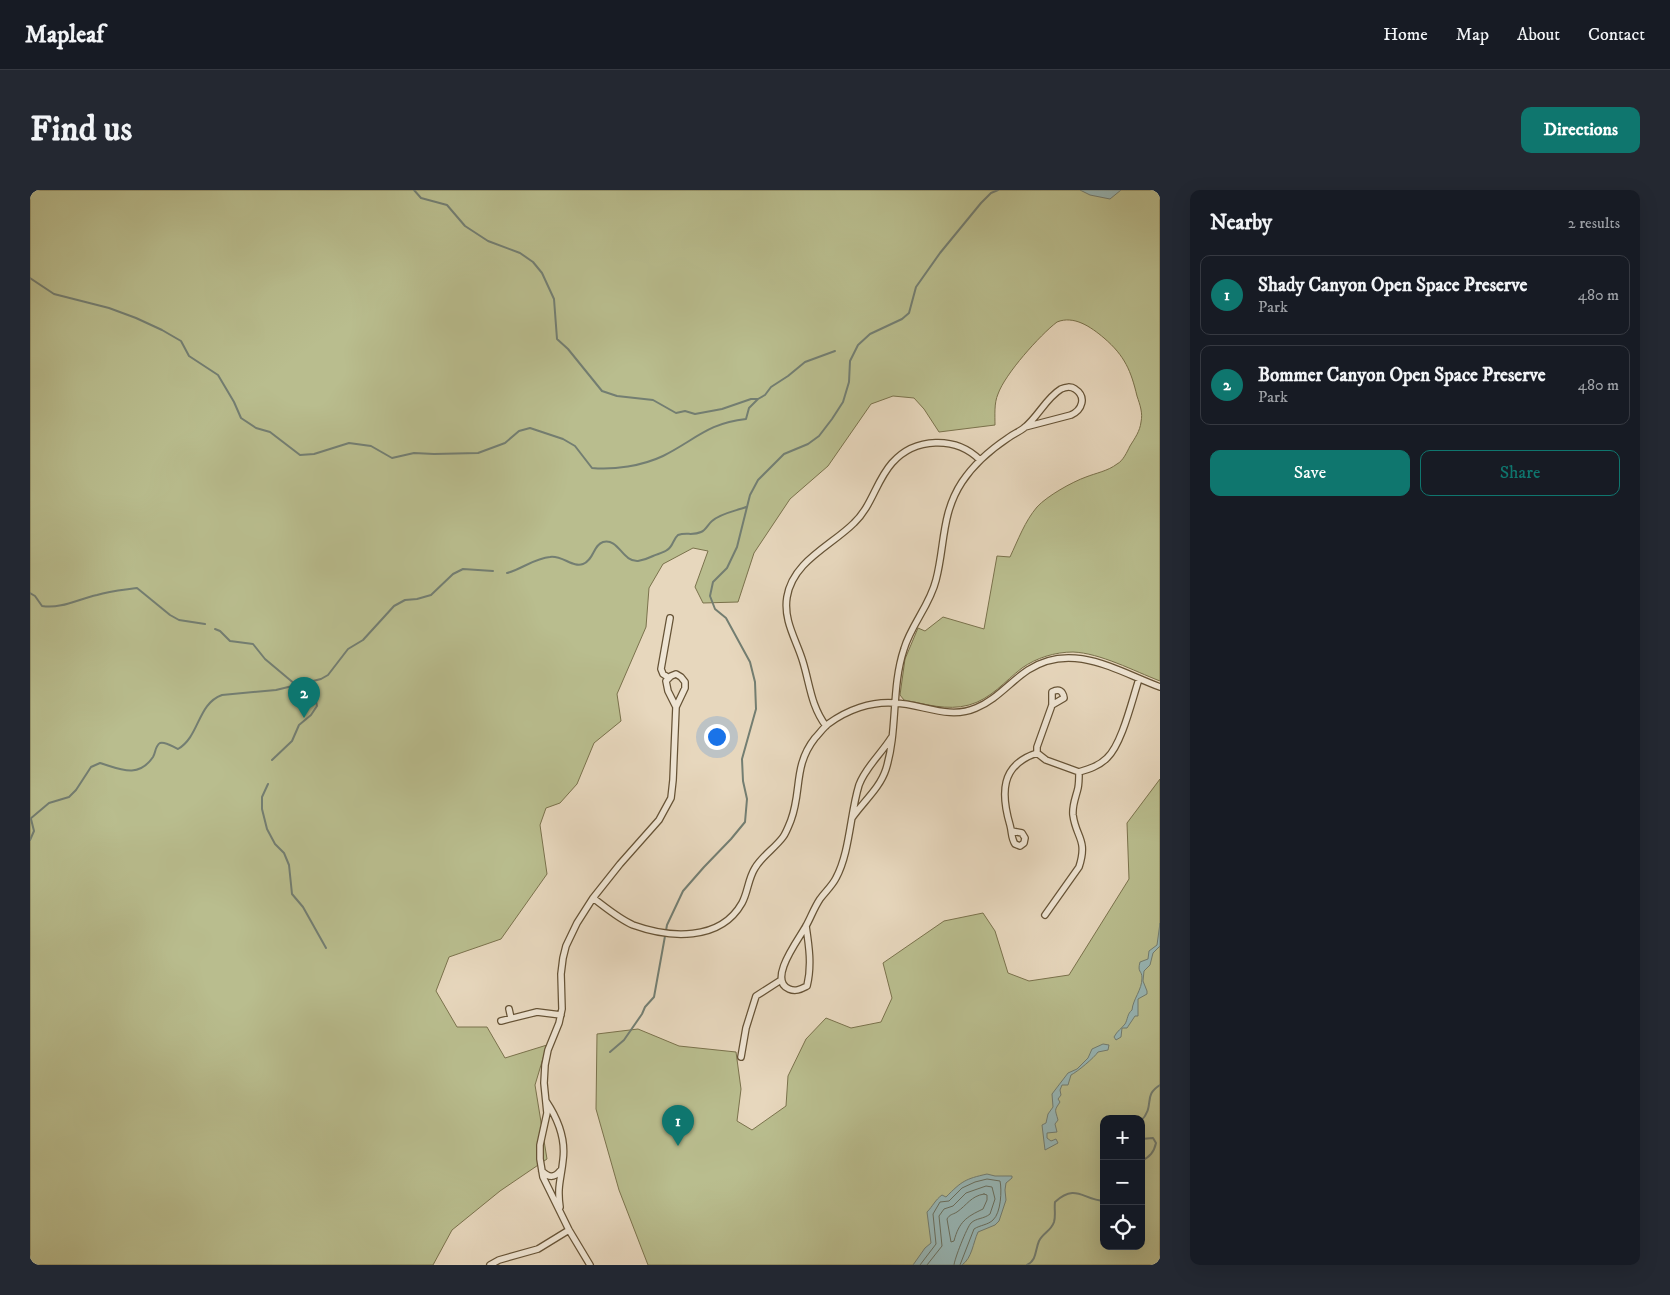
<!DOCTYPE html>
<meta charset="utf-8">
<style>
body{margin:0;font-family:"IM FELL DW Pica",serif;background:#242831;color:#f1f3f6}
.controls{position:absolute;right:15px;bottom:15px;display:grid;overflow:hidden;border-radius:10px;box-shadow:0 5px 20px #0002}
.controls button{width:45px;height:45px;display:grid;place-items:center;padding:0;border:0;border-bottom:1px solid #363941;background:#171b24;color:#f1f3f6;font:25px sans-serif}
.you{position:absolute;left:686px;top:546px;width:18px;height:18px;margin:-12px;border:4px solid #fff;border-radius:50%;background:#1a73e8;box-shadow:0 0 0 8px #1a73e833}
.badge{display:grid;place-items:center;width:32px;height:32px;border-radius:50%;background:#0f766e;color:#fff;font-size:16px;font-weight:700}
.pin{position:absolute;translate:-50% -41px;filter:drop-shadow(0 1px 2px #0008)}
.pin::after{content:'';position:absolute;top:26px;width:18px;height:15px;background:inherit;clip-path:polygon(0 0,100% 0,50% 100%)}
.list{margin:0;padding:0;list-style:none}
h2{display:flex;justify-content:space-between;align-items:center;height:65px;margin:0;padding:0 20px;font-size:21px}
h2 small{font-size:16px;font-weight:400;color:#9ea1a6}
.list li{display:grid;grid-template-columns:32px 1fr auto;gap:15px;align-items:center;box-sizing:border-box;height:80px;margin:0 10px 10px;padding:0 10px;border:1px solid #363941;border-radius:10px}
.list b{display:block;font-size:19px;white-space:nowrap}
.list p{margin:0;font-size:16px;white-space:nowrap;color:#9ea1a6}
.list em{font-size:16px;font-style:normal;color:#9ea1a6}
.actions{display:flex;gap:10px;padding:15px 20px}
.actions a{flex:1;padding:11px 0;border:1px solid #0f766e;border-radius:10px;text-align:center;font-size:18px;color:#0f766e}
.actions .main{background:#0f766e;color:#fff}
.icon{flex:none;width:28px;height:28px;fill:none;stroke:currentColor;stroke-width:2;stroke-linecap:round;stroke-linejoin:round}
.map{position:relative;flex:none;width:1130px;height:1075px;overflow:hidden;border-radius:10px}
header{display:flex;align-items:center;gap:30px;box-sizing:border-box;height:70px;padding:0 25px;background:#171b24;border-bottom:1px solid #363941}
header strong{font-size:24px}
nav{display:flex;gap:28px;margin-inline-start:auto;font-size:18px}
.intro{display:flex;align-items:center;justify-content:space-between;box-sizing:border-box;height:120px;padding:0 30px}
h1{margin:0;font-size:35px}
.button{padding:12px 22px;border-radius:10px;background:#0f766e;color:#fff;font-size:18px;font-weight:700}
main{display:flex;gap:30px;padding:0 30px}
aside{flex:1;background:#171b24;border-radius:10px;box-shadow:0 5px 20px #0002}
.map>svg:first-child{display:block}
.green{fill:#b9bd8e;stroke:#7a724c;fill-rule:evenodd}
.water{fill:#98b8b8;stroke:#737e72}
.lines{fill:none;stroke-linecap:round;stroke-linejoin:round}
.shore{stroke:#6a7060;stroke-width:1}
.stream{stroke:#737e72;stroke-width:2}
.minor-casing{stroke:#665336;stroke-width:8}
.minor{stroke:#efe5d4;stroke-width:5.5}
</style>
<header>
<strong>Mapleaf</strong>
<nav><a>Home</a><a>Map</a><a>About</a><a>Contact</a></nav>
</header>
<div class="intro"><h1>Find us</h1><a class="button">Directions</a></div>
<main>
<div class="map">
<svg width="1130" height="1075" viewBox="0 0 1130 1075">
<rect width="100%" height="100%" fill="#e7d7bd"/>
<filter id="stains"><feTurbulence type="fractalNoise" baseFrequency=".004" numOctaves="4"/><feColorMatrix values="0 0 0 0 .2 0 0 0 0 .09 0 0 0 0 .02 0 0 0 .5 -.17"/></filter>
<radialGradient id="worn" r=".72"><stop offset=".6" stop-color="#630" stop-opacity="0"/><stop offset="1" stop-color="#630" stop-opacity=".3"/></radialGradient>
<path class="green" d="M 0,0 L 1130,0 L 1130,491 C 1104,481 1070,463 1043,462 C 1025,462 1006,468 992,478 C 975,491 961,509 939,515 C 917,521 895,514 874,510 L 870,505 L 875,469 L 888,438 L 895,441 L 913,427 L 954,439 L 967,366 L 980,367 C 988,350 995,331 1007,317 C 1017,306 1042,292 1056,287 C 1066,283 1078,281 1087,274 C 1093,271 1097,262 1100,256 C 1105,248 1110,241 1111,232 C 1113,223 1110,215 1107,206 C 1101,181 1095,166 1074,148 C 1061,137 1044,125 1027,132 C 1010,145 975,184 968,204 C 964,213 965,225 965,235 L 909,242 L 894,219 L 884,208 L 863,206 L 841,214 L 798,276 L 760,309 L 724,363 L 708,412 L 673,413 L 665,397 L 678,361 L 663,358 L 633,374 L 619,398 L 616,437 L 587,504 L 591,531 L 564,553 L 547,594 L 530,613 L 516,618 L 510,635 L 517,684 L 471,749 L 419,767 L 406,801 L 427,837 L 457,837 L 475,868 L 517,855 L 505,895 L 517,969 L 470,1001 L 422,1040 L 403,1075 L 0,1075 Z
M 1130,589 L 1130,1075 L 618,1075 L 589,1000 L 566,919 L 567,844 L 608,839 L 649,856 L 706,862 L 711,899 L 707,931 L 722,940 L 756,916 L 758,886 L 776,849 L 796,828 L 821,838 L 851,832 L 862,808 L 853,773 L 914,731 L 953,723 L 965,741 L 978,783 L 999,791 L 1039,785 L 1099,689 L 1097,633 ZM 1074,929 L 1111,929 L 1111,1056 L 1074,1056 Z"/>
<path class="water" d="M 1050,0 L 1091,0 L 1080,9 L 1060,5 Z
M 1130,733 L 1130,756 L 1123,763 L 1120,775 L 1114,781 L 1113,791 L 1117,801 L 1117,804 L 1108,809 L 1108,826 L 1105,826 L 1097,838 L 1092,838 L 1091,847 L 1086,850 L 1084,847 C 1087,841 1092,838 1095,834 C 1098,829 1097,824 1102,820 C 1103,809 1112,800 1112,788 C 1112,780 1107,783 1110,772 L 1118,769 L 1119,761 L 1127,755 Z
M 1073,854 L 1079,855 L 1078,860 L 1068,862 C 1064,868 1047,882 1041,885 L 1038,895 L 1032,895 L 1030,900 L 1031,905 L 1028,909 L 1030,912 C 1024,921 1025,919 1028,930 L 1025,934 L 1027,942 L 1017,943 L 1017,948 L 1021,951 L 1026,949 L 1028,953 L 1015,960 L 1012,935 L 1016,933 L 1018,924 L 1023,917 L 1022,904 L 1038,883 L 1047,879 L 1058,868 L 1062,859 Z
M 957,984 L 965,986 L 982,986 L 982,988 L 976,993 L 975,1000 L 976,1010 L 969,1031 L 965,1035 L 948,1042 C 943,1053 942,1068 932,1075 L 883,1075 L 895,1058 L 901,1053 L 897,1022 C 903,1016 905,1010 912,1005 L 916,1007 C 932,991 935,989 957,984 Z"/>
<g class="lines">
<path class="shore" d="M 954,1004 L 957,1005 L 957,1010 L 953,1019 C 936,1027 929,1032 924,1051 L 921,1052 L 917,1029 C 920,1024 922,1025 927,1022 C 937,1015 941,1006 954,1004 Z
M 890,1075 L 906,1054 L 903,1024 L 910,1012 L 919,1011 L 932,998 L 945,992 L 957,989 L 970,991 C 972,1000 971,1023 963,1030 C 958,1035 950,1035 944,1039 L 930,1075
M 897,1075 L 912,1056 L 909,1026 L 914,1019 L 923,1016 L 936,1003 L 956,996 L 962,997 L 965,1009 L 960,1024 C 954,1029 946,1028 941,1033 C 937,1037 924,1070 924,1075"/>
<path class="stream" d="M 384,0 L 391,8 L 417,15 L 435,36 L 458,51 L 490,63 L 503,72 L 512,83 L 524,109 L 527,149 L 538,159 L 572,201 L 587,206 L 623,210 L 646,223 L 655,221 L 665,224 L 692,219 L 721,209 L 728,209 L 735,205 L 741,197 L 758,186 L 775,172 L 805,161
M 0,88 L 24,104 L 79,118 L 106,128 L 132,140 L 151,151 L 159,166 L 188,185 L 204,212 L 211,228 L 226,238 L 240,242 L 270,265 L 284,264 L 319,253 L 341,256 L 362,268 L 384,263 L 404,264 L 448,263 L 475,253 L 489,241 L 500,238 L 533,249 L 545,256 L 562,278 C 584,280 612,276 633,266 C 665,250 678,233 716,229 L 719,218 L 728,209
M 477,383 C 492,379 505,368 520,367 C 532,365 543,378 553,374 C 564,370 563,355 573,352 C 589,348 592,372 608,371 C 613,370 619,368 623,366 C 627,364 633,363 637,360 C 643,357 643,349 648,345 C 656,342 663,346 671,342 C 676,340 678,334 682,331 C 691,323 706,321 716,317
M 0,403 L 5,406 L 12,416 C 32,419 48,409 67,405 C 80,401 93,400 107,398 L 140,425 L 149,430 L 175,434
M 185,439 L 190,441 L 200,451 L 223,454 L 235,469 L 266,495
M 242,570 L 262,551 L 269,535 L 281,525 L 287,516 L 282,493
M 238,594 L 232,607 L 232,619 L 237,639 L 245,654 L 254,663 L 259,675 L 262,704 L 273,717 L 296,758
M 0,629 L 19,613 L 39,607 L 46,600 L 61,577 L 70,573 C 90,579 108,589 123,567 C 126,562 125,556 130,553 C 135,551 143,557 148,559 C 170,546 167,514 192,505 L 246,500 L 291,489 L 298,485 L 318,459 L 333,450 L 364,416 L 375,410 L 387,409 L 401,405 L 423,384 L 433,379 L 463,381
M 0,650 L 4,641 L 1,629
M 580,862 L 594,850 L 612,824 L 615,817 L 624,807 L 637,735 L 653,701 L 674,677 L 701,649 L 715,632 L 717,609 L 713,591 L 712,569 L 726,519 L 725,492 L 720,472 L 696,428 L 685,419 L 680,406 L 683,392 L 697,378 L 707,357 L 720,305 L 728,290 L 754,264 L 778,254 L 789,246 L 802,229 L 813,212 L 819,192 L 820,171 L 828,155 L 840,144 L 872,129 L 879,123 L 886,97 L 910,63 L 951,13 L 961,3 L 968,0
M 1111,931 C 1126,915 1112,906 1130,895
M 1111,949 L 1123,948 L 1126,953 C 1124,962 1120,967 1111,971
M 997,1075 C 1007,1070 1005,1060 1009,1051 C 1013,1043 1021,1041 1024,1032 C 1026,1025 1024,1019 1025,1012 C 1046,993 1053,1010 1074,1011"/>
<g class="minor-casing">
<path id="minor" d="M 639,488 L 633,484 L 631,479 L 640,428
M 796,536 C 781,516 780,495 773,472 C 767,451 753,431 757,407 C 763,371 801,356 824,333 C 842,316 846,291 862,273 C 885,247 926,246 950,270
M 1007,563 L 1016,570 L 1049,582 C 1059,579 1069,576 1077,568 C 1092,554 1102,510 1109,489
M 1007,563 L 1007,557 L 1022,515 L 1022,502 C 1029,498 1033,501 1034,508 L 1022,515
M 822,628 C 833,612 850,598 856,579 C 868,540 861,498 874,459 C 881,435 900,415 906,390 C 915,356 911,324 932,292 C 944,274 960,260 978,248 C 983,244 989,242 994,238 C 1008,227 1016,208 1031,199 C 1035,197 1041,196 1045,199 C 1057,207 1052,220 1041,225 L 995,237
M 982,641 L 992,643 L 995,648 L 994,653 L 990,656 L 985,654 C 981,648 982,642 980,635 C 971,604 970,575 1007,563
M 563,708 C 575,717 589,729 603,735 C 639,748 690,752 712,713 C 718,702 718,689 725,678 C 732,666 745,658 753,647 C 756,643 759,635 761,630 C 772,601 763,576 785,548 C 789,544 793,538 798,534 C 817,520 841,511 865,513 C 892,514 919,530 946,518 C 966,510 980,492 998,480 C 1042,451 1087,481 1130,497
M 1015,725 L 1049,677 C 1058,649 1046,648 1043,625 C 1042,615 1046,607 1048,598 C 1049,593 1049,587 1049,582
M 776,736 C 779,756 782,776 777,796 C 771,799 766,802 759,799 C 737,790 769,749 776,736 C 781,727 784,718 790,709 C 795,702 802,696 806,688 C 820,662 820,624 829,595 C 835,578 851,564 861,548
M 479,819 L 481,828
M 471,831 L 507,822 L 531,825
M 711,867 L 716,838 L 726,806 L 751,790
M 516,911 C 528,929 536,948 533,970 C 531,990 527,996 530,1017
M 512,981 C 519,988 524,988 530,981
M 460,1075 L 469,1070 L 508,1059 L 539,1040
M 560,1075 L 539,1040 L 513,987 L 510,969 L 510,955 L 517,923 L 514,893 L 515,875 L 518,860 L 529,833 L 532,819 L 531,784 L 533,768 L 536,756 L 547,733 L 563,708 L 590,674 L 629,630 L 641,608 L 643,590 L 646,517 L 655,498 L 655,492 L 651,487 L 646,484 L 641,486 L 636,491 L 638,501 L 646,517"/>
</g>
<use href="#minor" class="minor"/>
</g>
<rect width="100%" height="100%" filter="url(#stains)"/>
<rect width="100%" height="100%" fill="url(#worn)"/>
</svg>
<div class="controls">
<button>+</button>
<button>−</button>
<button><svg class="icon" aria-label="locate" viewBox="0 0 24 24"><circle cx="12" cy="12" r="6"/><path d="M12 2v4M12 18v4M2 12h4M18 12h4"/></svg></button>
</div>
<div class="you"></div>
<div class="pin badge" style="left:648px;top:956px">1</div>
<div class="pin badge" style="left:274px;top:528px">2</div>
</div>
<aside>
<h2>Nearby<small>2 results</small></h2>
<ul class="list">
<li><span class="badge">1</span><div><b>Shady Canyon Open Space Preserve</b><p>Park</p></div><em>480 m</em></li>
<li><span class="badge">2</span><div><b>Bommer Canyon Open Space Preserve</b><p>Park</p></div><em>480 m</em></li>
</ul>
<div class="actions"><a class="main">Save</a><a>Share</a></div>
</aside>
</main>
